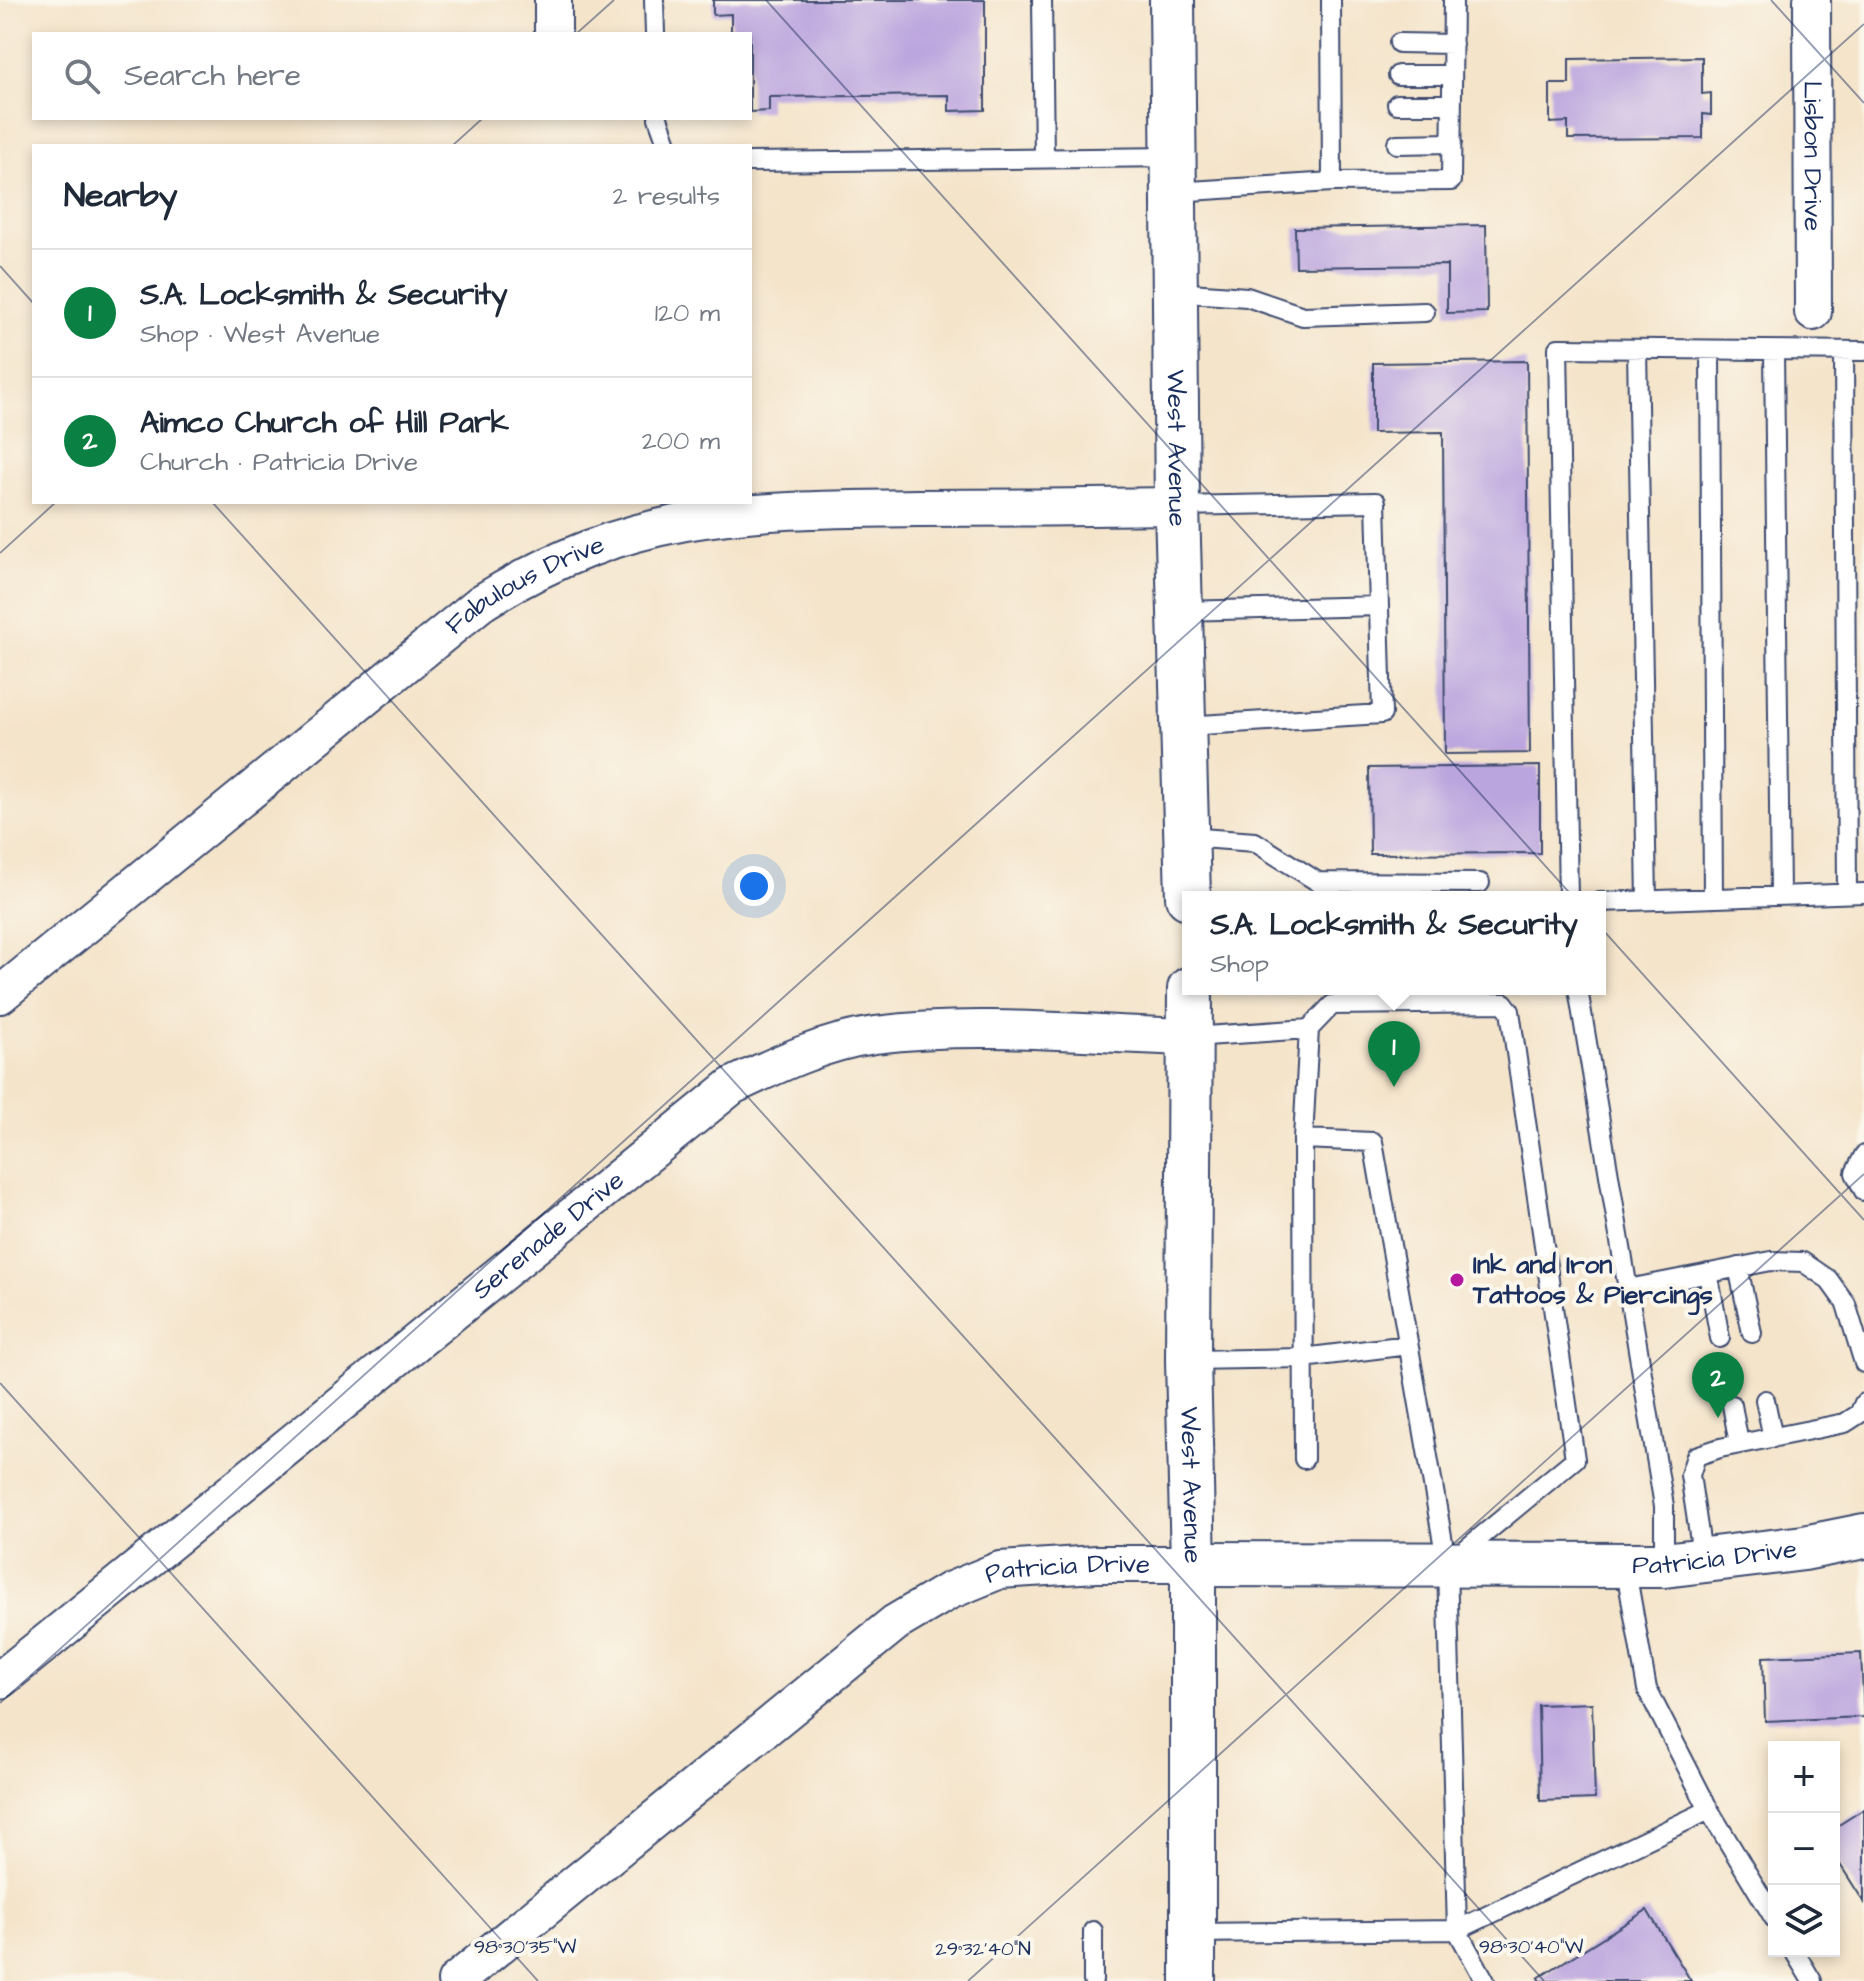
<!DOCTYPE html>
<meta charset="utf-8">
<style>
body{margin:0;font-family:"Architects Daughter",sans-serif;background:#f6f6f7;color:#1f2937}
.controls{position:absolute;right:24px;bottom:24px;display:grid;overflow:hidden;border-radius:0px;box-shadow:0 4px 12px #0003}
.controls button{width:72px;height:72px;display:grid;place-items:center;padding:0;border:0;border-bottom:2px solid #e0e1e3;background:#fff;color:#1f2937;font:40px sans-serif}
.you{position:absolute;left:754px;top:886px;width:28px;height:28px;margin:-20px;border:6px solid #fff;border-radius:50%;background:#1a73e8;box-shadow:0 0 0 12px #1a73e833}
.badge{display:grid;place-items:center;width:52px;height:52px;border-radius:50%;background:#0b8043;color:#fff;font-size:26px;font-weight:700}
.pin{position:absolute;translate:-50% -66px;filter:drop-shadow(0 2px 4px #0008)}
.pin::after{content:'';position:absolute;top:42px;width:28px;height:24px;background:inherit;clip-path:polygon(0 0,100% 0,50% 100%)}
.popup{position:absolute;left:1182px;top:891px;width:424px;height:104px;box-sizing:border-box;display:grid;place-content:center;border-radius:0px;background:#fff;filter:drop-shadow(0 2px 6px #0005);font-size:26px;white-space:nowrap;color:#747a83}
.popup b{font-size:30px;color:#1f2937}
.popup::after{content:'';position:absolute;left:50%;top:100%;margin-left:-16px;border:16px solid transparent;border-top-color:#fff}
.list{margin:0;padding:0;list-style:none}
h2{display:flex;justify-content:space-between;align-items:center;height:104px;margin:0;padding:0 32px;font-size:34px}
h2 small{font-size:26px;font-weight:400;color:#747a83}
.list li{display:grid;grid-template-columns:52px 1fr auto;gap:24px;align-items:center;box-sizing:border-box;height:128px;padding:0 32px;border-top:2px solid #e0e1e3}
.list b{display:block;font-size:30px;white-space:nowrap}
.list p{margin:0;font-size:26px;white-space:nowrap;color:#747a83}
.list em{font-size:26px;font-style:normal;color:#747a83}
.icon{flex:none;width:44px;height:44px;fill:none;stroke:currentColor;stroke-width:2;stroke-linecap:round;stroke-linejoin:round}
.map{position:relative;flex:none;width:1864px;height:1981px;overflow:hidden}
.search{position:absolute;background:#fff;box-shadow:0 4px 12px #0003;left:32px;top:32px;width:720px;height:88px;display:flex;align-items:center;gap:20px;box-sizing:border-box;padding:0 28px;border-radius:0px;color:#747a83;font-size:30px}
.panel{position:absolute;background:#fff;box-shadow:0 4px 12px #0003;left:32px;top:144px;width:720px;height:360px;border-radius:0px}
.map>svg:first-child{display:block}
.building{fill:#bba5de}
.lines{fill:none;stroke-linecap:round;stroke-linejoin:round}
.lane-casing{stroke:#3c4a6e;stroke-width:22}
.street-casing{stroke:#3c4a6e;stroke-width:40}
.secondary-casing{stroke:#3c4a6e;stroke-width:48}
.lane{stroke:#fff;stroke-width:18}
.street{stroke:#fff;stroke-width:36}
.secondary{stroke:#fff;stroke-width:44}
.ticks{fill:none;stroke:#1b2f5e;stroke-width:2;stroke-opacity:0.45}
.poi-dot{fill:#b5179e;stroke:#fbf7ec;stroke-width:3}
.labels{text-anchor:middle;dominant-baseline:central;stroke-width:8;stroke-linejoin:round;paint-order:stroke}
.street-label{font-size:26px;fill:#1b2f5e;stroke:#fbf7ec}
.poi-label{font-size:26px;font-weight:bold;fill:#1b2f5e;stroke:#fbf7ec;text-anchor:start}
.ticks-label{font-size:20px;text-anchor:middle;fill:#1b2f5e;stroke:#fbf7ec;stroke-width:8;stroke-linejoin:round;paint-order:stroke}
</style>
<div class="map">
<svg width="1864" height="1981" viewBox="0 0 1864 1981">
<rect width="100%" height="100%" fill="#fbf7ec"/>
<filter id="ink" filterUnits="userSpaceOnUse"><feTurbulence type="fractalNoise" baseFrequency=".0125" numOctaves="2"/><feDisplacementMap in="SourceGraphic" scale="16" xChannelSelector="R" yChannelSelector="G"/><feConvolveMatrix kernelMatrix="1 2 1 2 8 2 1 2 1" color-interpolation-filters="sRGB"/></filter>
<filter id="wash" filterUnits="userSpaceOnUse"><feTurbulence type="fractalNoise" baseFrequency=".006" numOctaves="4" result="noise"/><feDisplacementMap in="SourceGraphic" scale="32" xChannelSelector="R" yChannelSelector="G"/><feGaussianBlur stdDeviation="1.8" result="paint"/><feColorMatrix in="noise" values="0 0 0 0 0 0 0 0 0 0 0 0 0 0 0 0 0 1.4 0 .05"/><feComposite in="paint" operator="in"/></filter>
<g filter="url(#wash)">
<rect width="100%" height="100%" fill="#f4e4ca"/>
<g id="blocks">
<path class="building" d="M 713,0 L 985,0 L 985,110 L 949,111 L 949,95 L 769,97 L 769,111 L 750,112 L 750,34 L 731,34 L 731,14 L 713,15 Z
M 1702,57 L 1702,94 L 1711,93 L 1711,115 L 1703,114 L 1703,138 L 1568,139 L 1568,122 L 1550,123 L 1550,84 L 1569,84 L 1569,59 Z
M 1486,225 L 1487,312 L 1447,313 L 1447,265 L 1296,267 L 1295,228 Z
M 1527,361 L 1530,753 L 1445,754 L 1443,432 L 1373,433 L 1373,363 Z
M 1540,766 L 1540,853 L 1370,854 L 1369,768 Z
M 1861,1653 L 1864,1717 L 1765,1721 L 1763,1657 Z
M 1592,1703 L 1595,1799 L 1540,1801 L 1538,1705 Z
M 1864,1809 L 1864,1902 L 1834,1855 L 1834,1828 Z
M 1647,1910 L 1691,1981 L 1540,1981 L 1538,1978 Z"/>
</g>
</g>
<g filter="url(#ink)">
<use href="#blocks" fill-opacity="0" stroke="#3c4a6e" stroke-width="2"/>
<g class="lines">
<g class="lane-casing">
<path id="lane" d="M 654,0 L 655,34
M 1042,0 L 1044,158
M 1399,43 L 1453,44
M 1398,75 L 1452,75
M 1397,104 L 1452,104
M 658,118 L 668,146
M 1397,144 L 1452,143
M 750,162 L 1173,157
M 1332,182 L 1451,181 L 1453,0
M 1174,192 L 1332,182 L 1331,0
M 1175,292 L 1247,297 L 1303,316 L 1425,312
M 1637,349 L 1647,900
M 1710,350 L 1713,898
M 1774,351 L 1780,895
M 1844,351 L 1847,893
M 1177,506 L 1376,502 L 1382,714 L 1184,726
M 1180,611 L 1379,606
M 1187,837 L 1255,842 L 1318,882 L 1480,883
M 1568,897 L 1558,348 L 1864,351
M 1600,902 L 1864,893
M 1578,989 L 1664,1506 L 1664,1565
M 1309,1029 L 1332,1005 L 1504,1003 L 1510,1011 L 1575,1459 L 1455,1558
M 1191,1037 L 1309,1029 L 1303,1139 L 1373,1142 L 1447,1565 L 1457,1930 L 1485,1981
M 1303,1139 L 1304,1459
M 1864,1155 L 1855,1173 L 1864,1191
M 1738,1267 L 1752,1333
M 1708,1273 L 1720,1338
M 1628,1289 L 1771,1261 L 1803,1262 L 1828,1279 L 1846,1304 L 1864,1363
M 1188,1360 L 1303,1358 L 1408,1345
M 1765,1400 L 1773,1438
M 1732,1405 L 1739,1444
M 1703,1560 L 1690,1475 L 1696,1456 L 1720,1448 L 1845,1423 L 1859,1414 L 1864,1403
M 1625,1565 L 1647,1689 L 1709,1810 L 1774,1918
M 1193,1933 L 1457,1930 L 1709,1810
M 1794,1951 L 1812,1981
M 1093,1981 L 1093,1931"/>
</g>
<g class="street-casing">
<g id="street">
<path d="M 553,0 L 553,33"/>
<path id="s1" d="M 1812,0 L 1813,312"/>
<path id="s2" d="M 0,995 L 481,603 C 631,509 747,510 917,508 C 1004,508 1090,507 1177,506"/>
<path id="s3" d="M 0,1680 L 732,1086 C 778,1064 824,1042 875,1035 C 978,1022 1087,1034 1191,1037"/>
<path id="s4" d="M 456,1981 L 895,1623 L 949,1591 L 1000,1570 L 1097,1564 L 1193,1564"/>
</g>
</g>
<g class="secondary-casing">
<g id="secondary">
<path id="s5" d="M 1172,0 L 1177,506 L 1188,897"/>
<path id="s6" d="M 1190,989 L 1188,1360 L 1193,1564 L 1193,1981"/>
<path id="s7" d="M 1193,1564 L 1664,1565 L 1804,1548 L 1864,1536"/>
</g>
</g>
<use href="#lane" class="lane"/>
<use href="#street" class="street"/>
<use href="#secondary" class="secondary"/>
</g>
</g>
<path class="ticks" d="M 766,0 L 1864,1220M 1771,0 L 1864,103M 576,34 L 614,0M 452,146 L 483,118M 0,266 L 34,304M 212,502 L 1544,1981M 0,553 L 56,502M 0,1383 L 538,1981M 0,1703 L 1864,24M 968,1981 L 1864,1174"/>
<circle class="poi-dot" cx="1457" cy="1280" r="8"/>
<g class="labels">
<g class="street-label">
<text stroke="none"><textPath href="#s1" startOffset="156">Lisbon Drive</textPath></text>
<text stroke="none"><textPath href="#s5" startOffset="448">West Avenue</textPath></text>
<text stroke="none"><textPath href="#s2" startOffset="668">Fabulous Drive</textPath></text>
<text stroke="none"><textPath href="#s3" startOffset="706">Serenade Drive</textPath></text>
<text stroke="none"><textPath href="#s6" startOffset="496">West Avenue</textPath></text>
<text stroke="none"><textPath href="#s7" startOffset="522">Patricia Drive</textPath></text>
<text stroke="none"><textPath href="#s4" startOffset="752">Patricia Drive</textPath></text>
</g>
<g class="poi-label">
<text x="1473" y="1265">Ink and Iron<tspan x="1473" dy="30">Tattoos &amp; Piercings</tspan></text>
</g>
</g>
<g class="ticks-label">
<text x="525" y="1953">98°30'35"W</text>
<text x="1531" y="1953">98°30'40"W</text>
<text x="983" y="1955">29°32'40"N</text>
</g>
</svg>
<div class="controls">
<button>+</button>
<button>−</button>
<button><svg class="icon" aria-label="layers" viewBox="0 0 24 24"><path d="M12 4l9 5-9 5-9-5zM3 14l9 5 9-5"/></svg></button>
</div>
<div class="you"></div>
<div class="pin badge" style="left:1394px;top:1087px">1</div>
<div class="popup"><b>S.A. Locksmith &amp; Security</b>Shop</div>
<div class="pin badge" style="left:1718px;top:1418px">2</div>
<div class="search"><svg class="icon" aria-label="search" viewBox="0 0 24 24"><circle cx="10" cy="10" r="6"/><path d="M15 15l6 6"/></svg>Search here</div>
<section class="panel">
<h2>Nearby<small>2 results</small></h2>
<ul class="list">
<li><span class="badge">1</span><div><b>S.A. Locksmith &amp; Security</b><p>Shop · West Avenue</p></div><em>120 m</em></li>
<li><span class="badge">2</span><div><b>Aimco Church of Hill Park</b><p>Church · Patricia Drive</p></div><em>200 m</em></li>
</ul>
</section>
</div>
